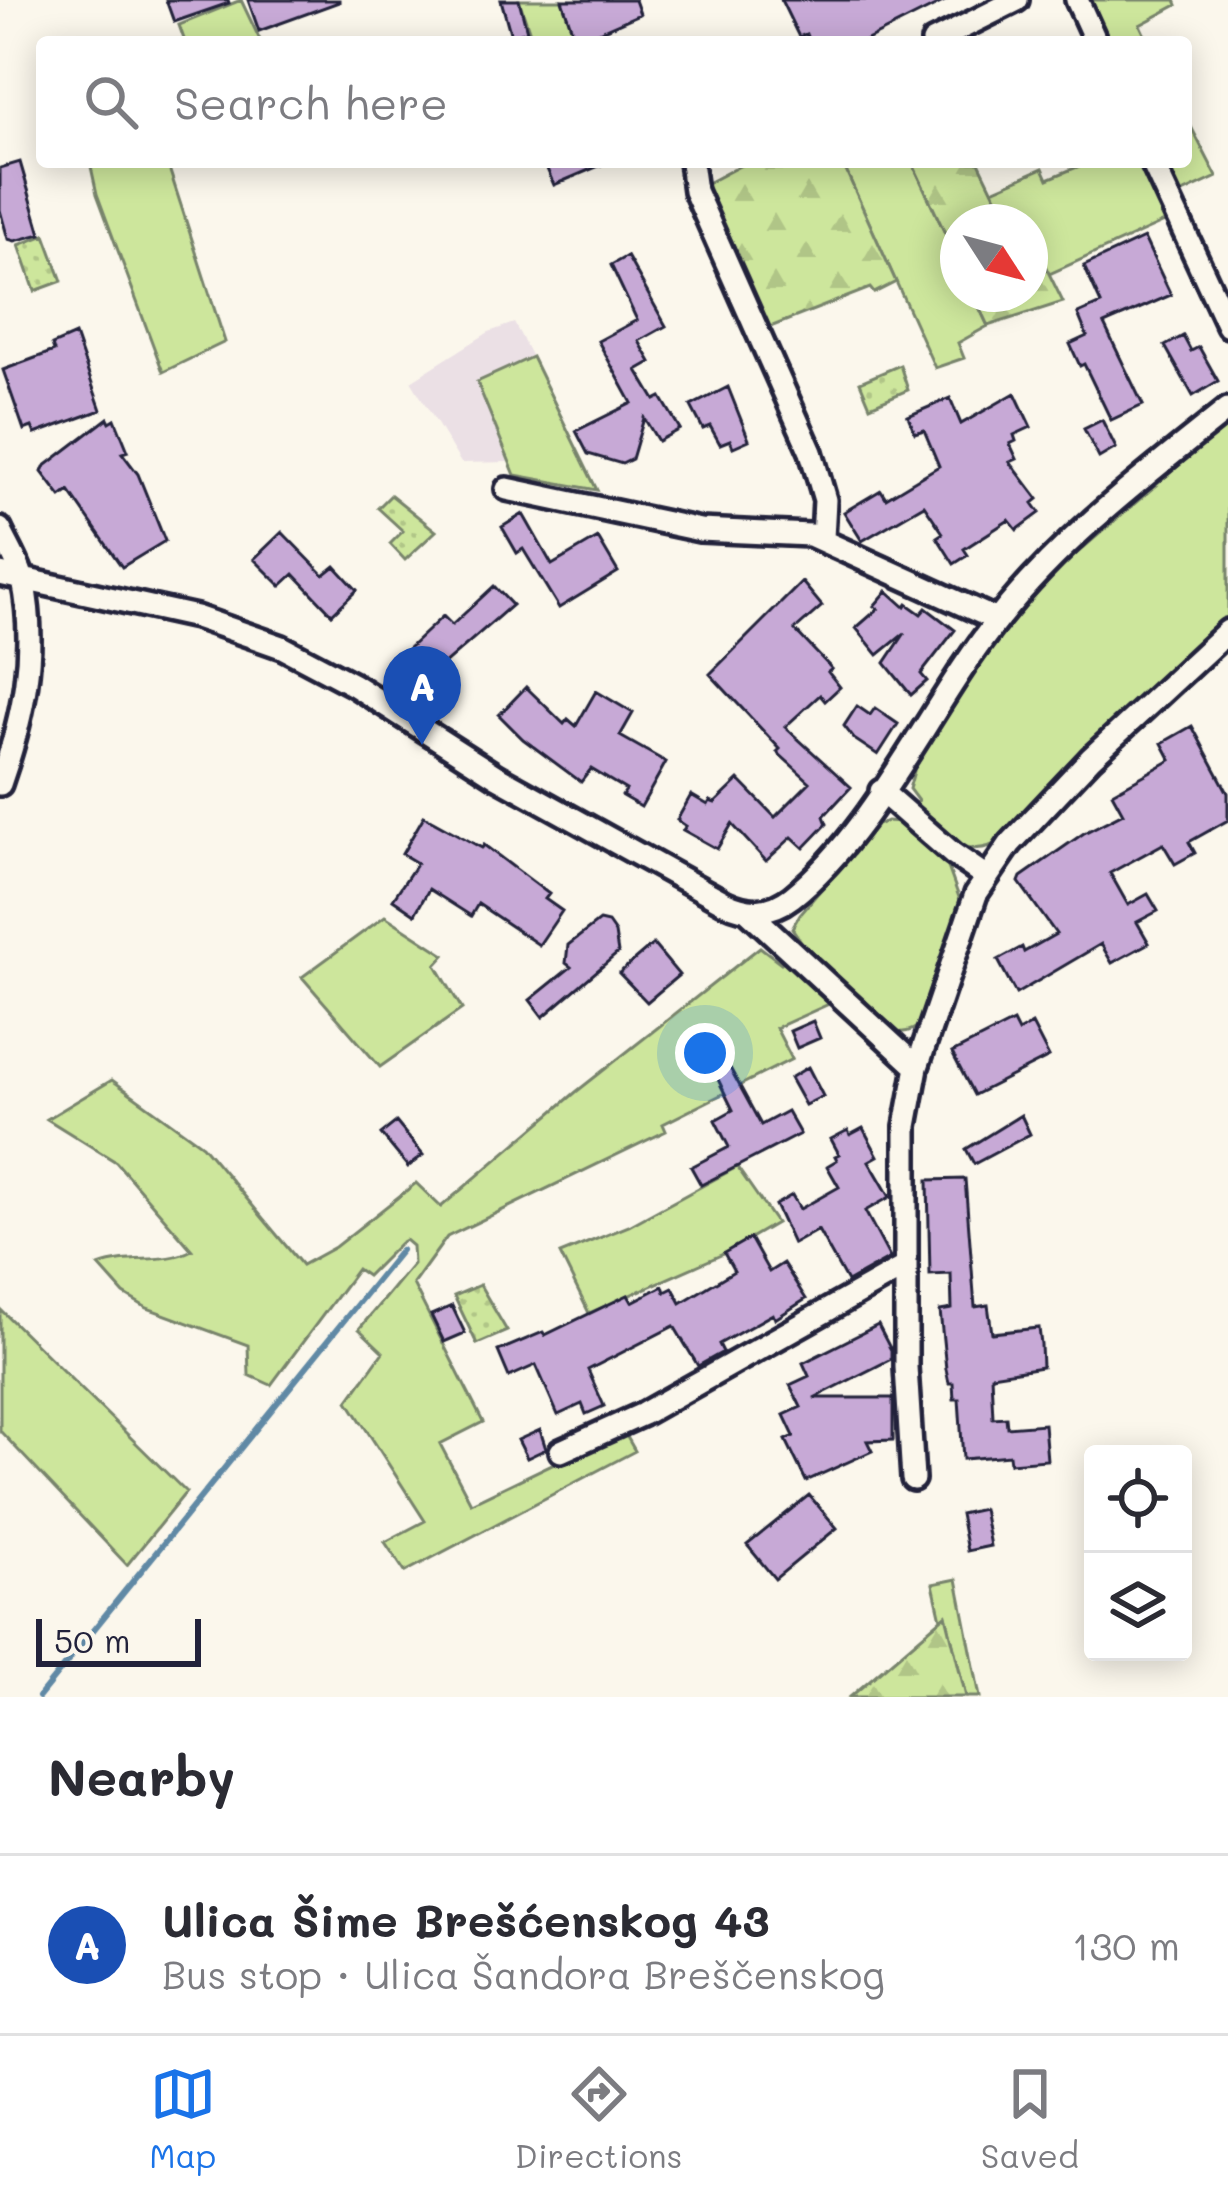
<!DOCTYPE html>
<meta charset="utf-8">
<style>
body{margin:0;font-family:Mali,sans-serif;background:#f2f2f3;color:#2b2b33}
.controls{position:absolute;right:36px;bottom:36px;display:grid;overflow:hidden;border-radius:12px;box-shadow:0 6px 30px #0003}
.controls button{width:108px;height:108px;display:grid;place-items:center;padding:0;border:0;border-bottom:3px solid #e1e1e2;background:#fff;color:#2b2b33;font:60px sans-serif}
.compass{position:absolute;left:940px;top:204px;width:108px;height:108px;border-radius:50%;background:#fff;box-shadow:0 6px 30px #0003;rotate:126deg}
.scale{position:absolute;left:36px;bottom:30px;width:165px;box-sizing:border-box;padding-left:12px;border:6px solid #22223b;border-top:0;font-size:33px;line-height:42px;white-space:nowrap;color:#22223b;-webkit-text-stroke:9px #fbf7ec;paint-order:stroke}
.you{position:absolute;left:705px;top:1053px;width:42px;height:42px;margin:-30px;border:9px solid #fff;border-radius:50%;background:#1a73e8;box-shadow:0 0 0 18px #1a73e833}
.badge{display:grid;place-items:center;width:78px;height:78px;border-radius:50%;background:#1a73e8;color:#fff;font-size:39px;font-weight:700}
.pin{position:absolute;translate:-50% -99px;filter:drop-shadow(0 3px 6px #0008)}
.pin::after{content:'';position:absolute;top:63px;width:42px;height:36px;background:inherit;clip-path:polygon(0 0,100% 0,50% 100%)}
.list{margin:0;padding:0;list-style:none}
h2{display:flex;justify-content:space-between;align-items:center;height:156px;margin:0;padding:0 48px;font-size:51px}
h2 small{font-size:39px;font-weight:400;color:#7c7c81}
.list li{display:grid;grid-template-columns:78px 1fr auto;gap:36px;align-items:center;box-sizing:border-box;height:180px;padding:0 48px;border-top:3px solid #e1e1e2}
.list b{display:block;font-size:45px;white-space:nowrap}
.list p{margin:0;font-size:39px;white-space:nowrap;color:#7c7c81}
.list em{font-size:39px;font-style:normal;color:#7c7c81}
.icon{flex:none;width:66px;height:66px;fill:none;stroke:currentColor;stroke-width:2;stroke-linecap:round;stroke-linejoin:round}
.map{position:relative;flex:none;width:1228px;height:1697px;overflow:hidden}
.search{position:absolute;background:#fff;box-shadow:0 6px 30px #0003;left:36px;right:36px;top:36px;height:132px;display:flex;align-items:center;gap:30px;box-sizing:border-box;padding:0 42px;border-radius:12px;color:#7c7c81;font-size:45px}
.sheet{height:336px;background:#fff}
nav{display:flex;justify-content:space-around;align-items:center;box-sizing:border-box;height:168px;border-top:3px solid #e1e1e2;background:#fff;font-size:33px;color:#7c7c81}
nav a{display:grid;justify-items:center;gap:6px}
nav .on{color:#1a73e8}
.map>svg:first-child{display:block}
.built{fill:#ebe0e5}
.grass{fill:#cde69c;stroke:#78846c;stroke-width:3}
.forest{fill:url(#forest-firs);stroke:#78846c;stroke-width:3}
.garden{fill:url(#garden-dots);stroke:#78846c;stroke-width:3}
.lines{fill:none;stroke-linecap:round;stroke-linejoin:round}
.stream{stroke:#6189a5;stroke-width:6}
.building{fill:#c7a9d6;stroke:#22223b;stroke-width:3}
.street-casing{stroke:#22223b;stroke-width:30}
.street{stroke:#fbf7ec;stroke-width:21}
</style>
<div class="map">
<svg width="1228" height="1697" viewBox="0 0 1228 1697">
<defs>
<pattern id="forest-firs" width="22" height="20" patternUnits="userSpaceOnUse" patternTransform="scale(3)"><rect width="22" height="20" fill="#cde69c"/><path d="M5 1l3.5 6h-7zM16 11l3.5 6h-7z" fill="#b0c587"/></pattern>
<pattern id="garden-dots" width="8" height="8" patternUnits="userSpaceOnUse" patternTransform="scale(3)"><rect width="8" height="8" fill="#cde69c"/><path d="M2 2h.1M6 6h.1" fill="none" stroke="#b0c587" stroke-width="1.8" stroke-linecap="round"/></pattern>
</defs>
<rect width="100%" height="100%" fill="#fbf7ec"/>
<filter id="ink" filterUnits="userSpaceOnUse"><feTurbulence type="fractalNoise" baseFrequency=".00833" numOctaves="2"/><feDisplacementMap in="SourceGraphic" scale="24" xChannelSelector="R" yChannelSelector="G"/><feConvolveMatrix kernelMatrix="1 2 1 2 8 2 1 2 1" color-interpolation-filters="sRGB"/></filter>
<g filter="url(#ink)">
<path class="built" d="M 514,323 L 532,357 L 478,383 L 510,462 L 461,463 L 411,381 L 489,332 Z"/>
<path class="grass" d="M 241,0 L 261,42 L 185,42 L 179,25 Z
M 519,0 L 562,0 L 576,42 L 533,42 Z
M 1085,0 L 1175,0 L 1177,5 L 1140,25 L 1148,42 L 1104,42 Z
M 1186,117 L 1217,177 L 1174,197 L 1159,162 L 1186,162 Z
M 90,162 L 167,162 L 225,342 L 163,372 L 97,194 Z
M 842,162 L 912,162 L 958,261 L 958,294 L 973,294 L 988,326 L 958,343 L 964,358 L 935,368 Z
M 1089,162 L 1146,162 L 1171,219 L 1049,274 L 1035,246 L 1030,248 L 1030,222 L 1008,222 L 993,190 L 1043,168 L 1048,179 Z
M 532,357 L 597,490 L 515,475 L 477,382 Z
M 1228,423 L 1228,620 L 1001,840 C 966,865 938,829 913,807 L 918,801 L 909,789 L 914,771 L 910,765 L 1009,624 L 1046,580 Z
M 902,818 L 945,859 L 960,900 L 959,915 L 925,1020 C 915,1031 904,1035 890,1031 L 800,949 L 803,944 L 792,928 L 800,914 L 875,826 L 887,821 L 899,822 Z
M 385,916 L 445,955 L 436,965 L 462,1009 L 380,1067 L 302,977 Z
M 760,947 L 781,963 L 785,959 L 831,1003 L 776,1028 L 792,1059 L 663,1124 L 666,1131 L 447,1237 L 413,1284 L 483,1422 L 440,1444 L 471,1503 L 623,1430 L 635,1451 L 405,1572 L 385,1542 L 425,1521 L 348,1401 L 383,1352 L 359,1329 L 413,1264 L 412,1246 L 405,1240 L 400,1243 L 367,1276 L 357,1269 L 271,1385 L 249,1375 L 248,1345 L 147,1308 L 124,1294 L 99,1266 C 130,1254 164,1265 192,1250 L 116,1162 L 47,1119 L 112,1080 L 202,1145 L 302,1265 L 335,1247 L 416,1183 L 441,1207 L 576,1092 Z
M 737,1167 L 776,1223 L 721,1255 L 589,1313 L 560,1254 L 629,1226 Z
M 0,1309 L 186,1492 L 127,1565 L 0,1431 Z
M 957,1579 L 980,1697 L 966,1697 L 946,1616 L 941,1619 L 933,1584 Z"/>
<path class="forest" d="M 747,162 L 842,162 L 896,282 L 874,293 L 870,288 L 765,329 L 700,187 Z
M 912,162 L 979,162 L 1008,222 L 958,222 L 958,261 Z
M 1035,245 L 1063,302 L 988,326 L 973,294 L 1030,294 L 1030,248 Z
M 946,1615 L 966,1697 L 850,1697 L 941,1619 Z"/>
<path class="garden" d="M 45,235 L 62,281 L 35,291 L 19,245 Z
M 900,365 L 908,390 L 870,406 L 860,382 Z
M 391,495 L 436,531 L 405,560 L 390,544 L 403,531 L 378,508 Z
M 480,1285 L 507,1331 L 477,1344 L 454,1296 Z"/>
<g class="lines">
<path class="stream" d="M 39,1697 L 401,1250"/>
</g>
<path class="building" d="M 166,0 L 228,0 L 229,3 L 174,22 Z
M 248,0 L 339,0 L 339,2 L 259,31 Z
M 501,0 L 519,0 L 527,31 L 511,36 Z
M 562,0 L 635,0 L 640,14 L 594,34 L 597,42 L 576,42 Z
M 781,0 L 947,0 L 863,42 L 809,42 L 806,34 L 799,37 Z
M 20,162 L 41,234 L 15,241 L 8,239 L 0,210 L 0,168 Z
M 544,162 L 608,162 L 554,185 Z
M 1144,238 L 1171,295 L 1104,324 L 1143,405 L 1111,420 L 1084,364 L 1080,366 L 1070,344 L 1087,336 L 1078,314 L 1101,304 L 1084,266 Z
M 627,256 L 666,326 L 639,341 L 651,362 L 637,370 L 655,400 L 661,397 L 680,429 L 658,441 L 644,418 L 632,459 L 622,464 L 588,454 L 576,431 L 632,403 L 598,341 L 637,320 L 611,265 Z
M 75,335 L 101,410 L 35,434 L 32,427 L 24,430 L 3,370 L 54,351 L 52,345 Z
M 1183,336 L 1191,351 L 1199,347 L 1218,381 L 1193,396 L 1165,346 Z
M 728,387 L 749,440 L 733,447 L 730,440 L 720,444 L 710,426 L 703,429 L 691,406 Z
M 1015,393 L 1031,427 L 1014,435 L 1016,441 L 1010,444 L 1017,459 L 1010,462 L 1038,499 L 1033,503 L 1040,513 L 1017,530 L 1009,520 L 964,549 L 968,555 L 954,564 L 937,537 L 943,533 L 924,505 L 862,541 L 844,512 L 881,490 L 886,498 L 939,466 L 924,430 L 915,433 L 908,416 L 950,398 L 961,424 Z
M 108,418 L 110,422 L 115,419 L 128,451 L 122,453 L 138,474 L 165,541 L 122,567 L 69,491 L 61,497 L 42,472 L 44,467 Z
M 1102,420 L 1116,448 L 1099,458 L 1084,429 Z
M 523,514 L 552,565 L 598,538 L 618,572 L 559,608 L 523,549 L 517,553 L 502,527 Z
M 282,532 L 324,575 L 335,566 L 357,590 L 332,614 L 294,574 L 281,586 L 254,559 Z
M 802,582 L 822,606 L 795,630 L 832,669 L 828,672 L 840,687 L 825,701 L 820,695 L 785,727 L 851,787 L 824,816 L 827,824 L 804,848 L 792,837 L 766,861 L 732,824 L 717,849 L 683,830 L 686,826 L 677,820 L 691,795 L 708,805 L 710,801 L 715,803 L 739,780 L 775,817 L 810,782 L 777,752 L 780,749 L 710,674 Z
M 494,586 L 512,605 L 434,673 L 409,648 L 443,616 L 452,625 Z
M 887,591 L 905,607 L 907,604 L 921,614 L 926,608 L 955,630 L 921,674 L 927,681 L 911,695 L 885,663 L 905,633 L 878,655 L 856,628 L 878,609 L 874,606 Z
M 526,687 L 564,724 L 568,719 L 576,726 L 596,691 L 633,713 L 620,736 L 666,762 L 641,807 L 622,796 L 626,790 L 591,769 L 581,782 L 523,739 L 499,715 Z
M 857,706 L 870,715 L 875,708 L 898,724 L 878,755 L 854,739 L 844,726 Z
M 1192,726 L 1228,793 L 1228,820 L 1189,842 L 1195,853 L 1175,864 L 1163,844 L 1110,873 L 1128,905 L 1148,894 L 1158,911 L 1137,922 L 1149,943 L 1112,963 L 1101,944 L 1016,994 L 998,960 L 1022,947 L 1024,952 L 1056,934 L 1019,882 L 1021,877 L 1084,833 L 1123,813 L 1112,793 L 1171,760 L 1162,743 Z
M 424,816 L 482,848 L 484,845 L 549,894 L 545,899 L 562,911 L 539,945 L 478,904 L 471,916 L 429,889 L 415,914 L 393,899 L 417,863 L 402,854 Z
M 599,921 L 608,923 L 615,933 L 618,953 L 543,1017 L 530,1000 L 571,967 L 566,963 L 568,945 Z
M 653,944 L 679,975 L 647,1002 L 619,973 Z
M 813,1021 L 820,1038 L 797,1048 L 790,1031 Z
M 1013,1022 L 1018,1032 L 1032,1024 L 1049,1057 L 974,1095 L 952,1053 Z
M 724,1057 L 761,1125 L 787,1111 L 800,1134 L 701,1185 L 691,1167 L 729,1147 L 715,1120 L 733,1110 L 711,1065 Z
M 808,1067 L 823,1096 L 805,1105 L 790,1078 Z
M 1021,1115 L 1030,1134 L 974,1164 L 966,1149 Z
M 396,1122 L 423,1155 L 408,1167 L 381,1134 Z
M 863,1128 L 878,1156 L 869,1161 L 890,1197 L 865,1211 L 890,1258 L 847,1282 L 818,1230 L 793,1244 L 775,1205 L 792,1195 L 800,1209 L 839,1187 L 827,1166 L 837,1160 L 835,1156 L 839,1154 L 831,1139 L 848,1130 L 850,1135 Z
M 965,1179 L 975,1307 L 988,1305 L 992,1333 L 1039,1328 L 1041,1345 L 1042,1367 L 991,1375 L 993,1418 L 1006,1417 L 1007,1427 L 1044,1424 L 1047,1460 L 1010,1463 L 1009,1455 L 963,1459 L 959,1399 L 954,1399 L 953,1383 L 949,1383 L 946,1369 L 940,1311 L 952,1309 L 951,1274 L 930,1275 L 928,1180 Z
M 750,1238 L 769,1272 L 783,1263 L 806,1299 L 775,1319 L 773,1314 L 719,1344 L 723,1352 L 698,1366 L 674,1326 L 588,1370 L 604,1406 L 586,1414 L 582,1404 L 558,1415 L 536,1365 L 509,1377 L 498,1351 L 543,1332 L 545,1335 L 628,1295 L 632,1302 L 663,1286 L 665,1292 L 673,1288 L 681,1303 L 734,1271 L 724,1253 Z
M 452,1306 L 465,1333 L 444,1342 L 431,1315 Z
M 878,1325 L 891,1350 L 891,1359 L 814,1398 L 893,1398 L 893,1440 L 867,1441 L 872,1451 L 806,1481 L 786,1440 L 794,1436 L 784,1415 L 801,1407 L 790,1385 L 809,1376 L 803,1363 Z
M 540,1430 L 546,1449 L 527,1458 L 518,1440 Z
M 809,1495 L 837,1528 L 775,1579 L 747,1545 Z
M 983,1509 L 990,1546 L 967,1551 L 960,1514 Z"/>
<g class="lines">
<g class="street-casing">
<path id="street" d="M 1077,0 L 1096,42
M 933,42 L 1017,0
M 691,162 L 695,191 L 811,452 L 825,500 L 823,538
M 1152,162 L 1228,326
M 507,489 L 700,530 L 810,535 L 997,620
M 0,529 C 7,545 19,563 23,580 C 38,651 23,718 0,784
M 0,574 L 196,617 L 282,647 L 354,685 L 496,776 L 724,902 C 749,914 770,914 792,897 C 876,830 931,703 999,618 C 1063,537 1147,474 1228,409
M 881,791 L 953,854 L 985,876
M 748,911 L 917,1067
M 561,1451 L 643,1414 L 906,1266
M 913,1479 L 906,1367 L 906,1126 L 917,1067 L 976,894 L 1010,844 L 1091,758 L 1228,631"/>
</g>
<use href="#street" class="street"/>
</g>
</g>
</svg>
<div class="controls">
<button><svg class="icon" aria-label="locate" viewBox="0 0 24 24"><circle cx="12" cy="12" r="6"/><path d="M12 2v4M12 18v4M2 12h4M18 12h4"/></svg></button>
<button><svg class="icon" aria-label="layers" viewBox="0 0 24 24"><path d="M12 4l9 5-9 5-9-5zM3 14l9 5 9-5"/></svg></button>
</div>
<svg class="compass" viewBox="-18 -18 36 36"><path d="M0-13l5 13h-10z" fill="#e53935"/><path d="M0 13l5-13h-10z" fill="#7c7c81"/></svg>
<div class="scale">50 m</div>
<div class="you"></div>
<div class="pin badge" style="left:422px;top:745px;background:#1a4fb4">A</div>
<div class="search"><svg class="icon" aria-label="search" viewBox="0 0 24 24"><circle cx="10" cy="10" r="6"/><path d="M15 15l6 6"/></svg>Search here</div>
</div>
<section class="sheet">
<h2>Nearby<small></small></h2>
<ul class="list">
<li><span class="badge" style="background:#1a4fb4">A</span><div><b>Ulica Šime Brešćenskog 43</b><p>Bus stop · Ulica Šandora Breščenskog</p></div><em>130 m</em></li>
</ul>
</section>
<nav>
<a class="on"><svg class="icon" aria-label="map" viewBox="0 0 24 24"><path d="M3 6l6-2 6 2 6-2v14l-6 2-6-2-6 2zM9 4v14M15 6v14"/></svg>Map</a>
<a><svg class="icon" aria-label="directions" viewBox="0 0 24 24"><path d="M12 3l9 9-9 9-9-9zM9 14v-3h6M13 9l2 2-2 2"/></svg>Directions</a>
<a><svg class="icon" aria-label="saved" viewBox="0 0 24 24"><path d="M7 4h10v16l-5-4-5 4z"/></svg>Saved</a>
</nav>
